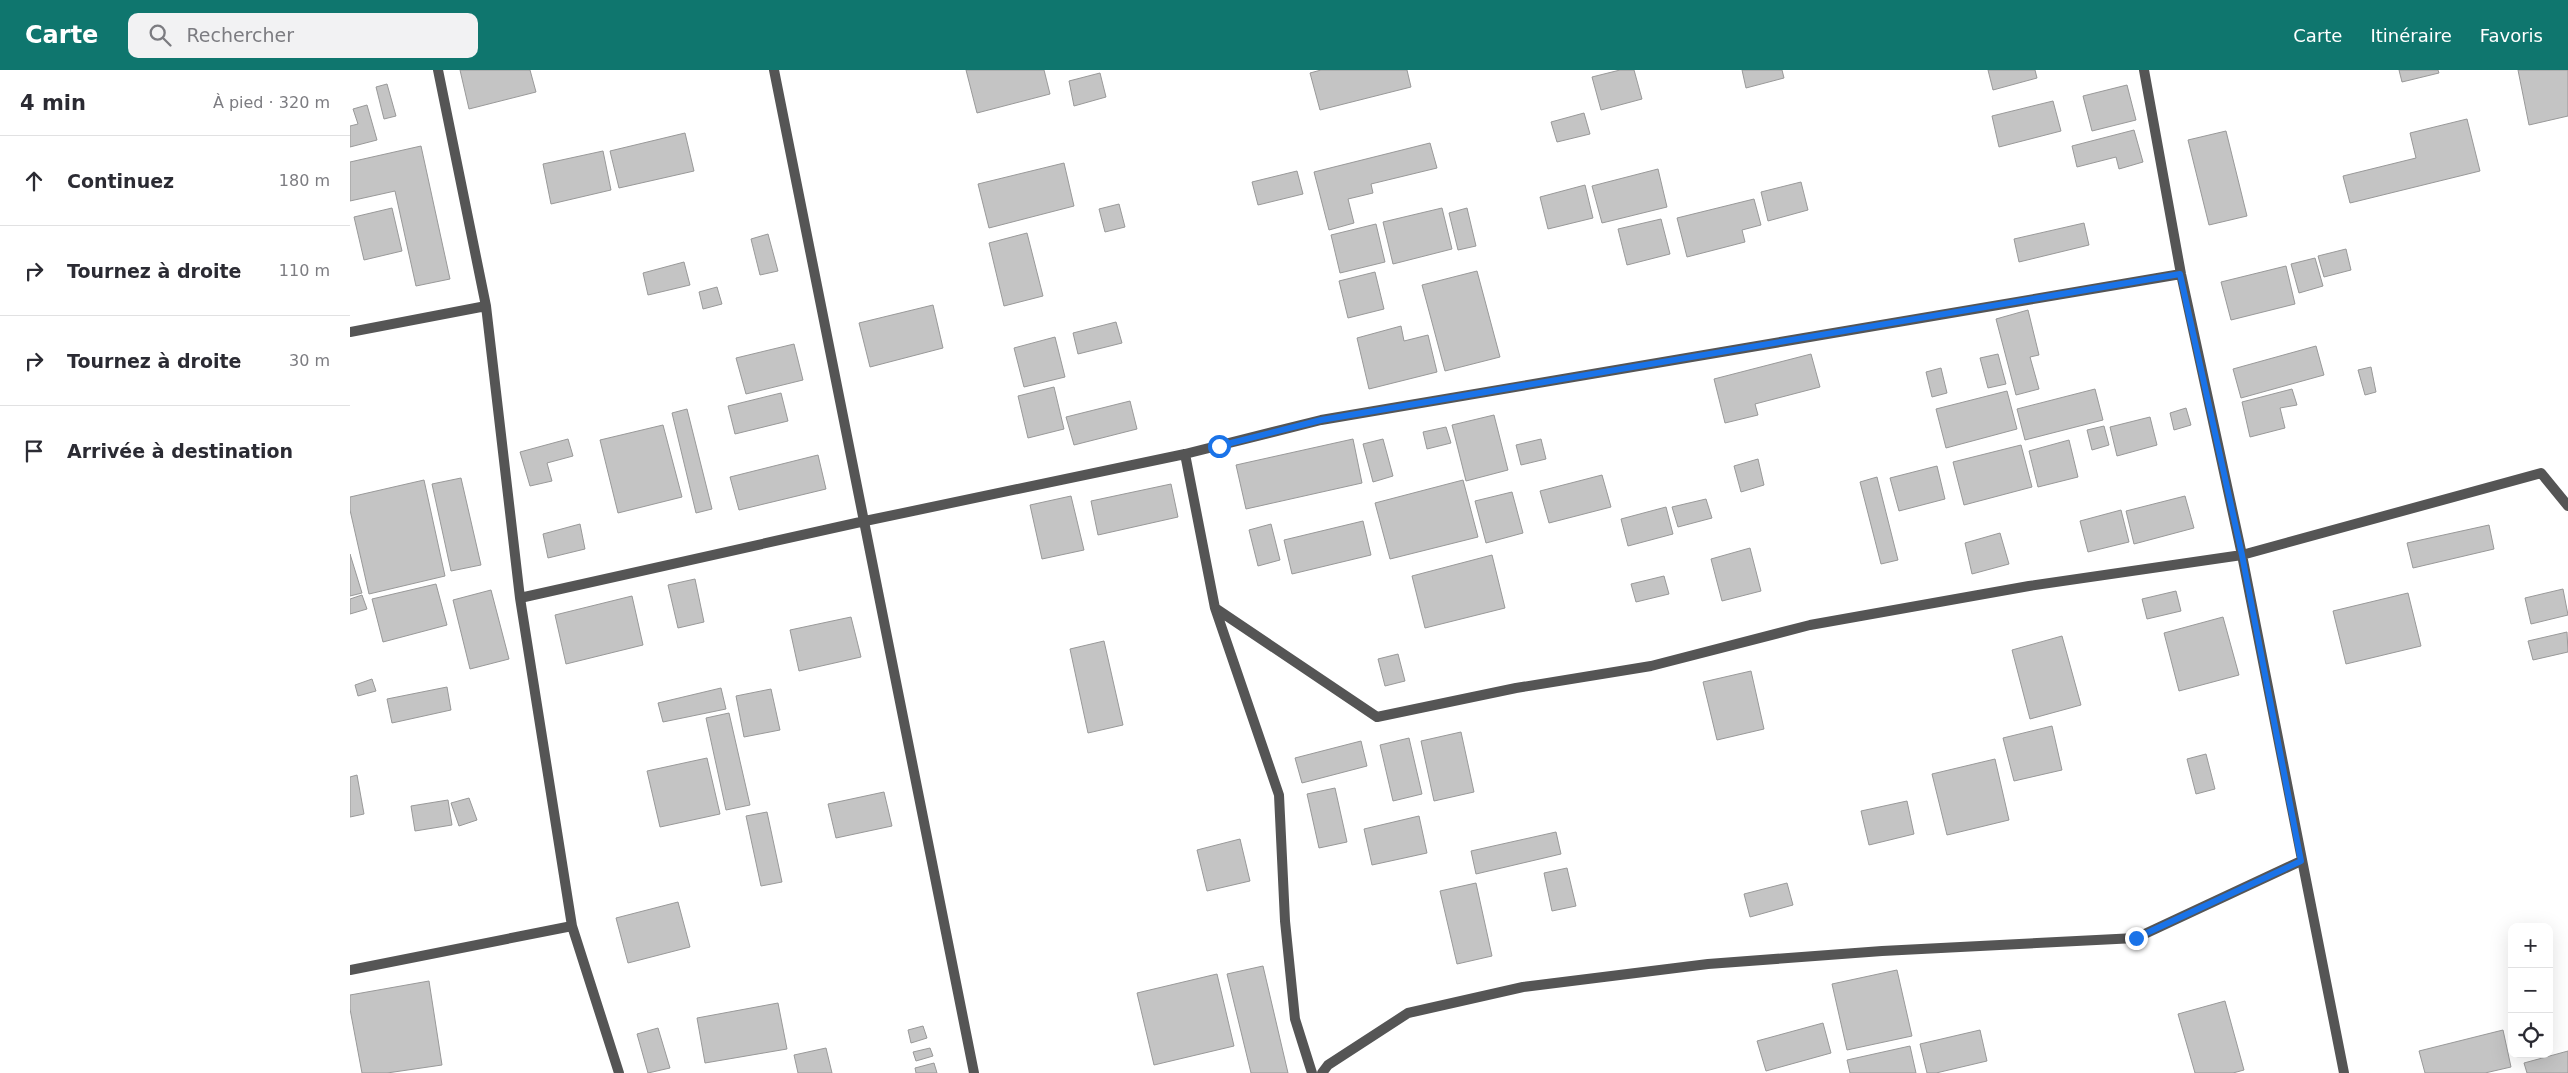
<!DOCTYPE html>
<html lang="fr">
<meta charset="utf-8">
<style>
body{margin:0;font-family:"DejaVu Sans",sans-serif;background:#f2f2f3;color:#2b2b33}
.controls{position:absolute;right:15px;bottom:15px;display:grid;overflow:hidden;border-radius:10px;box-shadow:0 5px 20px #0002}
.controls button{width:45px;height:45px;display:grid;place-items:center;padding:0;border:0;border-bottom:1px solid #e1e1e2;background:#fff;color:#2b2b33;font:25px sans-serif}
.stop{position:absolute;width:15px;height:15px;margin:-11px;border:4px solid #1a73e8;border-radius:50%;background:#fff}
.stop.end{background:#1a73e8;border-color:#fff;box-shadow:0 1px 5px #0008}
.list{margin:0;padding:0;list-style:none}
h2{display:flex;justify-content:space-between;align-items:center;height:65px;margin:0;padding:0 20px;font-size:21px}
h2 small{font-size:16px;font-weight:400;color:#7c7c81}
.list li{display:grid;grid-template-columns:32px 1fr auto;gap:15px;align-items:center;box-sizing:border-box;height:90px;padding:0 20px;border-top:1px solid #e1e1e2}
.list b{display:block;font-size:19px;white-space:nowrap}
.list em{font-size:16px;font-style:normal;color:#7c7c81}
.icon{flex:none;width:28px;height:28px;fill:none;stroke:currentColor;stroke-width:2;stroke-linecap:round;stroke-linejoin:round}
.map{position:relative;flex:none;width:2218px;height:1003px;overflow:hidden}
header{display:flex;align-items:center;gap:30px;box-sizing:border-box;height:70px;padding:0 25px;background:#0f766e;color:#fff}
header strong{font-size:24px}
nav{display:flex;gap:28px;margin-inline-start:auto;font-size:18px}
.search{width:350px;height:45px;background:#f2f2f3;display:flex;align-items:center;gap:12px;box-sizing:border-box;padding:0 18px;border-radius:10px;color:#7c7c81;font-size:19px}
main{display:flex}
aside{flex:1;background:#fff}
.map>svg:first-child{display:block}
.building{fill:#c4c4c4;stroke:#999}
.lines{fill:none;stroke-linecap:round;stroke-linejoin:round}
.street{stroke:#555;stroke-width:10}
.route{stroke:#1a73e8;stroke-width:6}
</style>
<header>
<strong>Carte</strong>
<div class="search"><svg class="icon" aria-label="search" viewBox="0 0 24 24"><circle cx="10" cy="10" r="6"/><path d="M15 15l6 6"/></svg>Rechercher</div>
<nav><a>Carte</a><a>Itinéraire</a><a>Favoris</a></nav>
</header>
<main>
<aside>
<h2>4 min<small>À pied · 320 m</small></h2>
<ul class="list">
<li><svg class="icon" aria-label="ahead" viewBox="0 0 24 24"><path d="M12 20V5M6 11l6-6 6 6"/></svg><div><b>Continuez</b></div><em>180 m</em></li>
<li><svg class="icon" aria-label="right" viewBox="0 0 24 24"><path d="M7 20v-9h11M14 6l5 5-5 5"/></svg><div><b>Tournez à droite</b></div><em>110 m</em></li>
<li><svg class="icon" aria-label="right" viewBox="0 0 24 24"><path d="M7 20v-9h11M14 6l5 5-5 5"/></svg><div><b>Tournez à droite</b></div><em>30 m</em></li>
<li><svg class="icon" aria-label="arrive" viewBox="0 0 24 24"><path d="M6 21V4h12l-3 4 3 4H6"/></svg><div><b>Arrivée à destination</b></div></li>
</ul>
</aside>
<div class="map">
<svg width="2218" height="1003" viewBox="0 0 2218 1003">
<rect width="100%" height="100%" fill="#fff"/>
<path class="building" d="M 110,0 L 180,0 L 186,22 L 119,39 Z
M 616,0 L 694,0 L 700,24 L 627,43 Z
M 971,0 L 1057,0 L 1061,17 L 970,40 L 960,3 Z
M 1270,0 L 1284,0 L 1292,29 L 1251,40 L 1242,7 Z
M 1392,0 L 1432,0 L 1434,8 L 1396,18 Z
M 1638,0 L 1685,0 L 1687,8 L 1643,20 Z
M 2049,0 L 2088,0 L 2089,3 L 2052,12 Z
M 2168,0 L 2218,0 L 2218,46 L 2179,55 Z
M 750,3 L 756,27 L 724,36 L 719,11 Z
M 37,14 L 46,46 L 34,49 L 26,17 Z
M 1777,15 L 1786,50 L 1742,61 L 1733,26 Z
M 1703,31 L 1711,61 L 1649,77 L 1642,46 Z
M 17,35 L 27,70 L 0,77 L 0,56 L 8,54 L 3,39 Z
M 1234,43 L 1240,64 L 1207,72 L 1201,52 Z
M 2117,49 L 2130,101 L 2000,133 L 1993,106 L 2066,88 L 2060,63 Z
M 1784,60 L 1793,92 L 1769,99 L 1766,87 L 1727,97 L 1722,76 Z
M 1876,61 L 1897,146 L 1859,155 L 1838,70 Z
M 335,63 L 344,101 L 269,118 L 260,81 Z
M 1080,73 L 1087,98 L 1021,114 L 1023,123 L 998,129 L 1004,153 L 979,160 L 964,102 Z
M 71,76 L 100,209 L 66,216 L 45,121 L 0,131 L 0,92 Z
M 253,81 L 261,120 L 201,134 L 193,94 Z
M 714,93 L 724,136 L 639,158 L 628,114 Z
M 1308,99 L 1317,137 L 1252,153 L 1242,116 Z
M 947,101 L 953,124 L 908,135 L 902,112 Z
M 1451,112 L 1458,140 L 1418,151 L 1411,122 Z
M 1235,115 L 1243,148 L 1198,159 L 1190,127 Z
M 1404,129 L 1411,155 L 1392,160 L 1395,172 L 1337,187 L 1327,148 Z
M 769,134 L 775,157 L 755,162 L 749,139 Z
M 42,138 L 52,181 L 14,190 L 4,147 Z
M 1092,138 L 1102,179 L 1043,194 L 1033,152 Z
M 1117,138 L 1126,176 L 1108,180 L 1099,143 Z
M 1311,149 L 1320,184 L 1277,195 L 1268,159 Z
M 1734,153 L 1739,175 L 1669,192 L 1664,169 Z
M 1026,154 L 1035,192 L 990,203 L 981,165 Z
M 677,163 L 693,226 L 654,236 L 639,173 Z
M 418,164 L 428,201 L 410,205 L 401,169 Z
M 1996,179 L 2001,200 L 1974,207 L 1968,186 Z
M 1965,188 L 1973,216 L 1949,223 L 1941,194 Z
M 334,192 L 340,215 L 298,225 L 293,203 Z
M 1936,196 L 1945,234 L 1881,250 L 1871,212 Z
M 1127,201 L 1150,287 L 1095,301 L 1072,215 Z
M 1025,202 L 1034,239 L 998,248 L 989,211 Z
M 367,217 L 372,234 L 353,239 L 349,222 Z
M 583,235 L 593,278 L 520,297 L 509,253 Z
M 1678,240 L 1689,285 L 1680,287 L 1689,319 L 1666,325 L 1646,249 Z
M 766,252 L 772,273 L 728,284 L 723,263 Z
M 1051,256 L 1054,271 L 1078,265 L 1087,302 L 1019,319 L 1007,268 Z
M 705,267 L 715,307 L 674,317 L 664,278 Z
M 444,274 L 453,310 L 396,324 L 386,288 Z
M 1966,276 L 1974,305 L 1891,328 L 1883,299 Z
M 1461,284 L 1470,317 L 1405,334 L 1408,345 L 1375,353 L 1364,309 Z
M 1648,284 L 1656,314 L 1638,318 L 1630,288 Z
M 2021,297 L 2026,322 L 2015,325 L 2008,300 Z
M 1591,298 L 1597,323 L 1582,327 L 1576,302 Z
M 704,317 L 714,359 L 678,368 L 668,326 Z
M 1745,319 L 1753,350 L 1675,370 L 1667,339 Z
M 1942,319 L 1947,335 L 1930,338 L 1935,358 L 1900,367 L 1892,332 Z
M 1657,321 L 1667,359 L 1596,378 L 1586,339 Z
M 431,323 L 438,351 L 385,364 L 378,336 Z
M 780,331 L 787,359 L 724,375 L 716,347 Z
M 1836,338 L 1841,355 L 1824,360 L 1820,343 Z
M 337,339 L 362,439 L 346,443 L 322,343 Z
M 1144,345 L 1158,400 L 1116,411 L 1102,355 Z
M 1800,347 L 1807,375 L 1767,386 L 1760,357 Z
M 313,355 L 332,427 L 268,443 L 250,370 Z
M 1754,356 L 1759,375 L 1742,380 L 1737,360 Z
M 1096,357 L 1101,373 L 1077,379 L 1073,362 Z
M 218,369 L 223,386 L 197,393 L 202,411 L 180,416 L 170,382 Z
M 1003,369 L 1012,413 L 896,439 L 886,395 Z
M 1033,369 L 1043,406 L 1023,412 L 1013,374 Z
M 1191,369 L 1196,389 L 1171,395 L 1166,375 Z
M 1719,370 L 1728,407 L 1688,417 L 1679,381 Z
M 1671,375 L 1682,417 L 1614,435 L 1603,392 Z
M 468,385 L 476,419 L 389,440 L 380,407 Z
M 1408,389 L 1414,415 L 1391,422 L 1384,396 Z
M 1587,396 L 1595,429 L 1549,441 L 1540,408 Z
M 1252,405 L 1261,437 L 1199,453 L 1190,421 Z
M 1527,407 L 1548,490 L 1531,494 L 1510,412 Z
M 111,408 L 131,495 L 101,501 L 82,414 Z
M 74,410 L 95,506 L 19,524 L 0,440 L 0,427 Z
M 1113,410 L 1128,467 L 1040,489 L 1025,433 Z
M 821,414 L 828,447 L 748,465 L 741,431 Z
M 1162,422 L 1173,463 L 1136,473 L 1125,431 Z
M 721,426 L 734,480 L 692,489 L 680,435 Z
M 1835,426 L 1844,458 L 1784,474 L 1776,441 Z
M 1356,429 L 1362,448 L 1328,457 L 1322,437 Z
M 1316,437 L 1323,464 L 1278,476 L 1271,449 Z
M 1771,440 L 1779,472 L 1738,482 L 1730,451 Z
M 1013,451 L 1021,485 L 942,504 L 934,470 Z
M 230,454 L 235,479 L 198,488 L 193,464 Z
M 921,454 L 930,490 L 908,496 L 899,460 Z
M 2139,455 L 2144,479 L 2063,498 L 2057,473 Z
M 1650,463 L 1659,494 L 1622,504 L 1615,473 Z
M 1400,478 L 1411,521 L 1372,531 L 1361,489 Z
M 0,484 L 12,523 L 0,526 Z
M 1142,485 L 1155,538 L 1075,558 L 1062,506 Z
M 1314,506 L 1319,524 L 1286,532 L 1281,514 Z
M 345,509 L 354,552 L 328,558 L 318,515 Z
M 86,514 L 97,555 L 33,572 L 22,529 Z
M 2213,519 L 2218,545 L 2181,554 L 2175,528 Z
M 141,520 L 159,589 L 120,599 L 103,530 Z
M 1826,521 L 1831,541 L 1797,549 L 1792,529 Z
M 2058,523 L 2071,576 L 1996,594 L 1983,541 Z
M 12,525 L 17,539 L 0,544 L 0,529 Z
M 282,526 L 293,575 L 216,594 L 205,545 Z
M 501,547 L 511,587 L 449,601 L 440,560 Z
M 1873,547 L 1889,605 L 1829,621 L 1814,563 Z
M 2217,562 L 2218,582 L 2183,590 L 2178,571 Z
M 1712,566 L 1731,635 L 1680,649 L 1662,580 Z
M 754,571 L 773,655 L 738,663 L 720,579 Z
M 1048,584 L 1055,611 L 1035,616 L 1028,589 Z
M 1401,601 L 1414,659 L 1367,670 L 1353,612 Z
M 22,609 L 26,621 L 8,626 L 5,615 Z
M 97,617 L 101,640 L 42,653 L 37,629 Z
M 371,618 L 376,639 L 313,652 L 308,633 Z
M 421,619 L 430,660 L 394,667 L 386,626 Z
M 379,643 L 400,735 L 376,740 L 356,648 Z
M 1702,656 L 1712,700 L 1664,711 L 1653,668 Z
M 1111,662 L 1124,722 L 1084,731 L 1071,671 Z
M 1059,668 L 1072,724 L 1043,731 L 1030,675 Z
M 1011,671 L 1017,696 L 952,713 L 945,688 Z
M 1856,684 L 1865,719 L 1846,724 L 1837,689 Z
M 357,688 L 370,744 L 310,757 L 297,701 Z
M 1645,689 L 1659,750 L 1597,765 L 1582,704 Z
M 7,705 L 14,744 L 0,747 L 0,707 Z
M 985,718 L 997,772 L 969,778 L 957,724 Z
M 534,722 L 542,756 L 486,768 L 478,734 Z
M 119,728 L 127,750 L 109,756 L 101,733 Z
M 98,730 L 102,755 L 65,761 L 61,736 Z
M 1557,731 L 1564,764 L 1519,775 L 1511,741 Z
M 417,742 L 432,812 L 411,816 L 396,746 Z
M 1069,746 L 1077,783 L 1022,795 L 1014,759 Z
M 1206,762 L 1211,784 L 1126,804 L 1121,781 Z
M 890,769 L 900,811 L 857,821 L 847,780 Z
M 1217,798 L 1226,836 L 1202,841 L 1194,803 Z
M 1126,813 L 1142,886 L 1107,894 L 1090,821 Z
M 1437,813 L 1443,835 L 1400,847 L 1394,824 Z
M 328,832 L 340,877 L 278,893 L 266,848 Z
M 913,896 L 938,1003 L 901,1003 L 877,904 Z
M 1547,900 L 1562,966 L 1497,980 L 1482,914 Z
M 867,904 L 884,976 L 804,995 L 787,923 Z
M 79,911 L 92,995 L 37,1003 L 12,1003 L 0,939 L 0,925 Z
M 1875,931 L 1894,1000 L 1883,1003 L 1845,1003 L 1828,944 Z
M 428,933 L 437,979 L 355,993 L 347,948 Z
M 1473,953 L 1481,983 L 1416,1001 L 1407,971 Z
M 573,956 L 577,968 L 561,973 L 558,960 Z
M 308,958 L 320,998 L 298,1003 L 287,964 Z
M 1630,960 L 1637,991 L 1586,1003 L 1577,1003 L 1570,974 Z
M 2153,960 L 2161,997 L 2135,1003 L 2075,1003 L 2069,981 Z
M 1560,976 L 1566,1003 L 1500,1003 L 1497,990 Z
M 476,978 L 482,1003 L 448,1003 L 444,985 Z
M 580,978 L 583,986 L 566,991 L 563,982 Z
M 2218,981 L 2218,1003 L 2177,1003 L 2174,993 Z
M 584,993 L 587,1003 L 566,1003 L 565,998 Z"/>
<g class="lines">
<path class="street" d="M 88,0 L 136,236 L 170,528 L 222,856 L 269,1003
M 424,0 L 624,1003
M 1794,0 L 1831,204 L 1892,485 L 1994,1003
M 0,262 L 136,236
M 835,384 L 865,538 L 1027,647 L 1166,618 L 1301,596 L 1460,555 L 1679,516 L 1892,485 L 2191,403 L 2218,436
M 170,528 L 515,451 L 835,384 L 971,350 L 1831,204
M 865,538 L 929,725 L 935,851 L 945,949 L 962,1003
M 0,900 L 222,856
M 972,1003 L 978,995 L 1058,943 L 1173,917 L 1358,894 L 1532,881 L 1786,868 L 1951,791"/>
</g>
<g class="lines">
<path class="route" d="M 869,376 L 971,350 L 1830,204 L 1892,485 L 1951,791 L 1786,868"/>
</g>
</svg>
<div class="controls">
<button>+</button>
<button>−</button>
<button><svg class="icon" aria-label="locate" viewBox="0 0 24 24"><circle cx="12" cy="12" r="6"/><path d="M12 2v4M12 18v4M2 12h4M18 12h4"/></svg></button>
</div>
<div class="stop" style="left:869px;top:376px"></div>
<div class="stop end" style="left:1786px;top:868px"></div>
</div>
</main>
